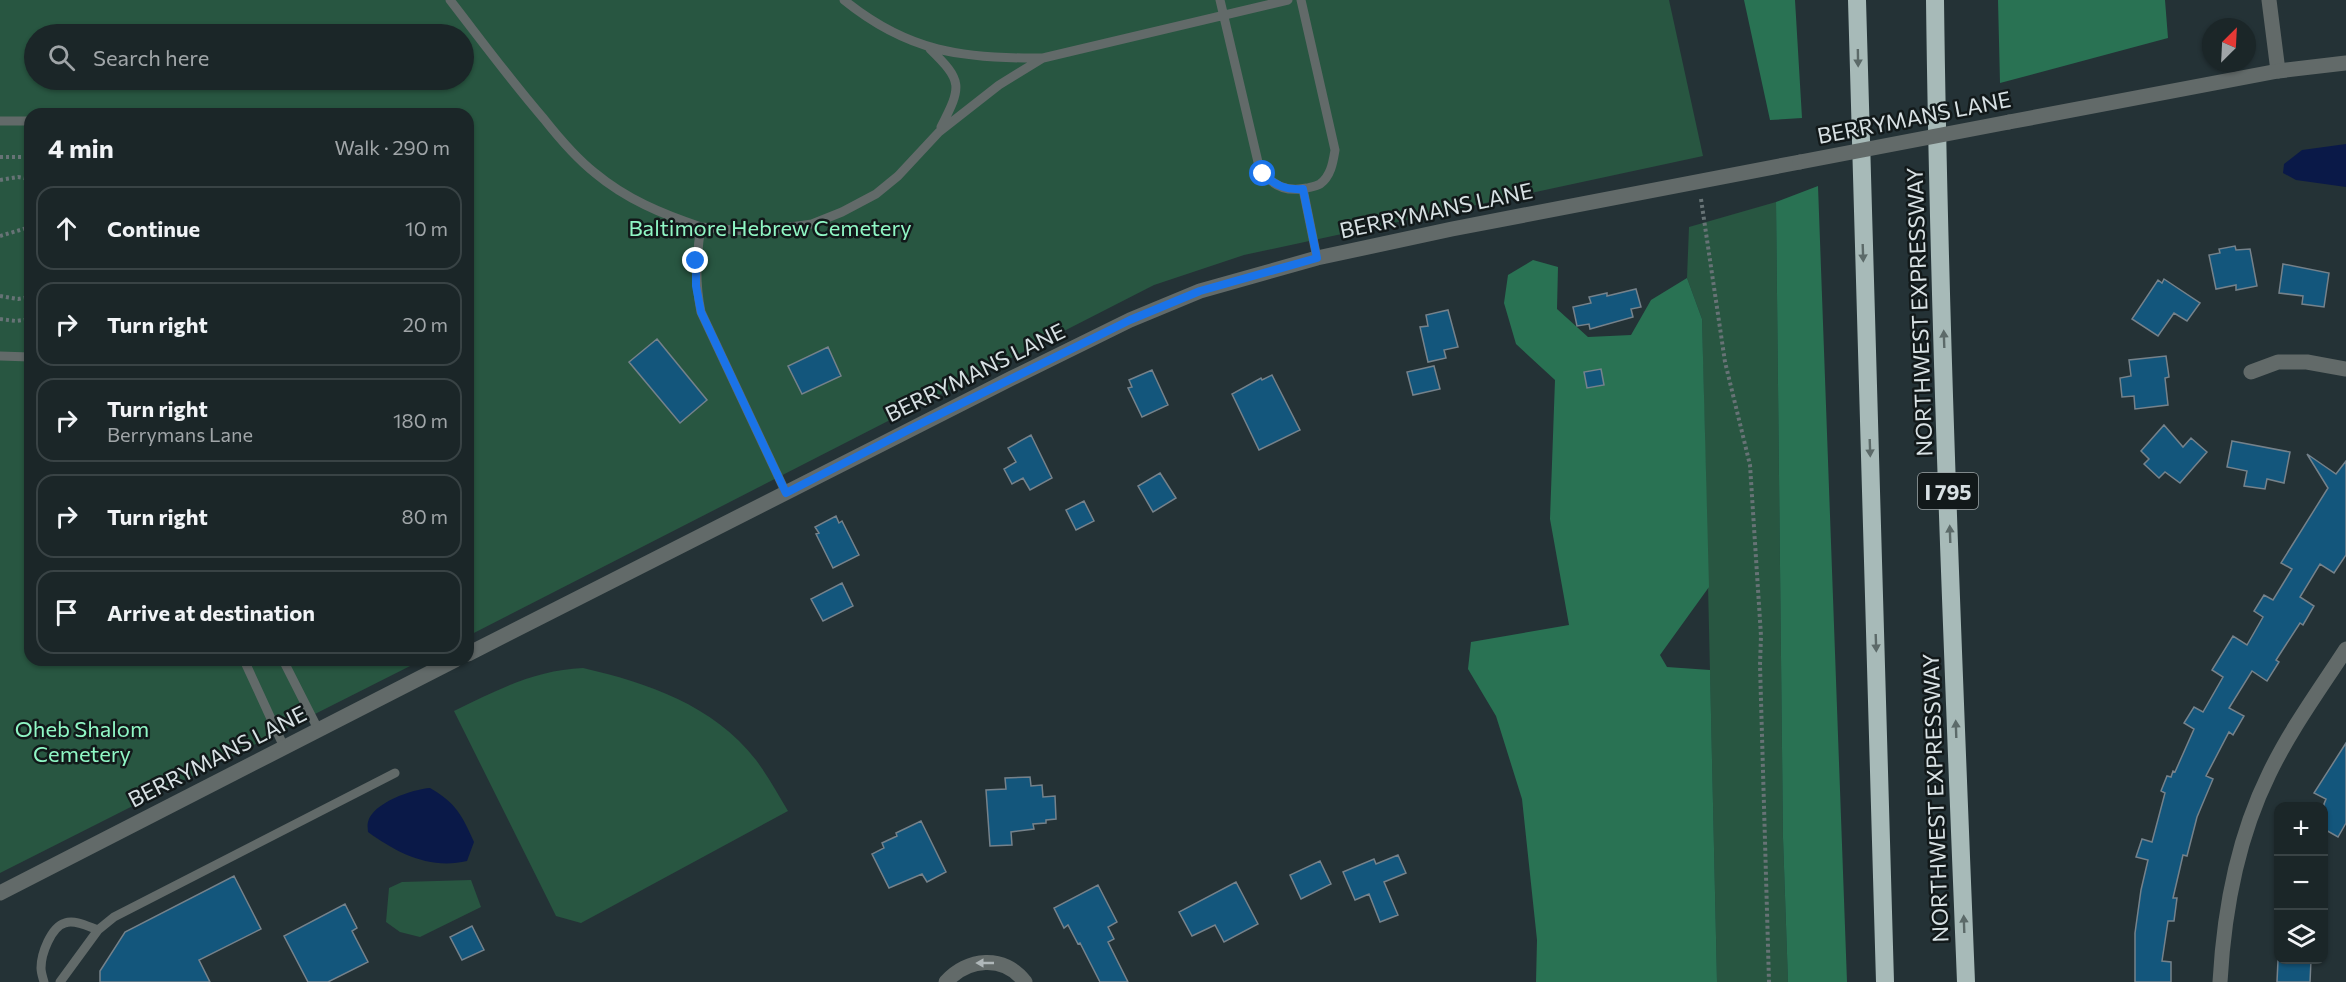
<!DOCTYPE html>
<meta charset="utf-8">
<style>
body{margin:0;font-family:Commissioner,sans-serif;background:#283234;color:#f1f3f6}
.controls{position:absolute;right:18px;bottom:18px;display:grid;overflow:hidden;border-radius:12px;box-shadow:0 2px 4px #0004}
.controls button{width:54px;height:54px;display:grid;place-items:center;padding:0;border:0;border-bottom:2px solid #394345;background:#1b2628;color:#f1f3f6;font:30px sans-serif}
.compass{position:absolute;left:2202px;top:18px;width:54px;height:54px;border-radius:50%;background:#1b2628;box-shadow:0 2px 4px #0004;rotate:24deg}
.stop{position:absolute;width:18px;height:18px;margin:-14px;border:4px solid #1a73e8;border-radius:50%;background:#fff}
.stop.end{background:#1a73e8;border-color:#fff;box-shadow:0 2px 6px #0008}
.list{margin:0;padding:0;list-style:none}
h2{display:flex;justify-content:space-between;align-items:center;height:78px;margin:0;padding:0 24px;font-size:26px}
h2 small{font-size:20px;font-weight:400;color:#a0a5a8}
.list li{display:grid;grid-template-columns:39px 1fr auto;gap:18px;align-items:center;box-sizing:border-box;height:84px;margin:0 12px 12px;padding:0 12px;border:2px solid #394345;border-radius:18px}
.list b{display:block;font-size:22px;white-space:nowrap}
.list p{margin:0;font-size:20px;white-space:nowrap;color:#a0a5a8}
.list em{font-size:20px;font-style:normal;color:#a0a5a8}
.icon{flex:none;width:33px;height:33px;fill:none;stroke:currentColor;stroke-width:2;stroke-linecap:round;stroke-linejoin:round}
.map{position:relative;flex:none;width:2346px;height:982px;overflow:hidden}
.search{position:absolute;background:#1b2628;box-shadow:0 2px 4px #0004;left:24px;top:24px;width:450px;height:66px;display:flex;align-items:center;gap:15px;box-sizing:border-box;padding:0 21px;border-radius:33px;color:#a0a5a8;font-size:22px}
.panel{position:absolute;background:#1b2628;box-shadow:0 2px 4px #0004;left:24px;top:108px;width:450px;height:558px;border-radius:18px}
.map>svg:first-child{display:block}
.green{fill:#285641;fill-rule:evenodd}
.forest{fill:#297253}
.water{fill:#0a1948}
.building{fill:#13567c;stroke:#75828b;stroke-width:1.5}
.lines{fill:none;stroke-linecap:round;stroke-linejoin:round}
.path{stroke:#677376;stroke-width:4;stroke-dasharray:3 3;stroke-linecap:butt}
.service{stroke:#626a69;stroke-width:9}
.minor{stroke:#626a69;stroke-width:15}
.tertiary{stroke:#626a69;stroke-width:15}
.motorway{stroke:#a7bab8;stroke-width:18}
.tertiary-bridge{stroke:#626a69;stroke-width:15}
.oneway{fill:#5c6a69}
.oneway2{fill:#afb7b9}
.route{stroke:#1a73e8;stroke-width:8}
.labels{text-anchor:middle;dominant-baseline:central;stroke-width:5;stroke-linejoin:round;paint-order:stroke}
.shield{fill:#12191a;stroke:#9da5a7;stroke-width:1.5}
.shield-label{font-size:21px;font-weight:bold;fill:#d8e1e4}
.street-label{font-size:22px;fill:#d8e1e4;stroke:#12191a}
.park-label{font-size:22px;fill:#90f7c5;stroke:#12191a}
</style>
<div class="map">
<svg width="2346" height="982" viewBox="0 0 2346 982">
<rect width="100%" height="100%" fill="#243236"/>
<path class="green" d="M 0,0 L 1669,0 L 1703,156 L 1244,255 L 1154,285 L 468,636 L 468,114 L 30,114 L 30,660 L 422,660 L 0,873 ZM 34,34 L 464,34 L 464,80 L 34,80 Z
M 1776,202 L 1783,838 L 1788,982 L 1717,982 L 1702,319 L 1687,278 L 1689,227 Z
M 583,668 C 648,683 713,705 756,760 C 768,776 778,794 788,811 L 581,923 L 556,916 L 454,711 C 497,690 535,670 583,668 Z
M 471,880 L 481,907 L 420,937 L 400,932 L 386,922 L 389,888 L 402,882 Z"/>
<path class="forest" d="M 1744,0 L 1795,0 L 1802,118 L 1770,120 Z
M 1998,0 L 2165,0 L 2168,38 L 2000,83 Z
M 1818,186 L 1847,982 L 1788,982 L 1783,838 L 1776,202 Z
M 1533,260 L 1558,267 L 1557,309 L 1588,337 L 1631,335 L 1651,300 L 1687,278 L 1702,319 L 1709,587 L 1660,655 L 1667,667 L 1710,670 L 1717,982 L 1536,982 L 1537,940 L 1522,799 L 1496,716 L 1468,669 L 1471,642 L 1569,625 L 1550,519 L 1555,380 L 1516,344 L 1504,303 L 1508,275 Z"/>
<path class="water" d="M 2346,144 L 2346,187 L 2296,180 L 2283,173 L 2284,164 L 2302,150 Z
M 430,788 C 456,803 462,815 474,842 L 467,861 C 430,870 397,853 368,832 C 368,829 367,826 368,822 C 372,803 413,789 430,788 Z"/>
<path class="building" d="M 2235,246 L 2236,250 L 2250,249 L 2257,286 L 2236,290 L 2236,285 L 2216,289 L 2209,255 L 2220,253 L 2219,249 Z
M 2283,264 L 2329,273 L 2324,307 L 2302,304 L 2303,296 L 2279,293 Z
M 2164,279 L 2200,303 L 2187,321 L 2174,313 L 2158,336 L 2132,319 L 2158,280 L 2162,283 Z
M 1636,289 L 1641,307 L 1631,309 L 1633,317 L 1590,329 L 1589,324 L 1577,326 L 1573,307 L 1591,303 L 1589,297 L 1607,293 L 1607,296 Z
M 1448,310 L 1458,347 L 1444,350 L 1446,358 L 1428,362 L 1420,327 L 1428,326 L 1426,315 Z
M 657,339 L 707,400 L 680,423 L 629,362 Z
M 828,347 L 841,376 L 802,394 L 788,366 Z
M 2166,356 L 2169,377 L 2165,378 L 2168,405 L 2135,409 L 2134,396 L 2122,397 L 2120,378 L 2131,376 L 2129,360 Z
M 1434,366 L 1440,389 L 1413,395 L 1407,372 Z
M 1601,369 L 1604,385 L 1587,388 L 1584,372 Z
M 1152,370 L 1168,405 L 1142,417 L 1128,388 L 1132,387 L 1129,380 Z
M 1272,375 L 1300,430 L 1259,450 L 1232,394 L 1261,378 L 1262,380 Z
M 2164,425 L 2183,447 L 2191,438 L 2207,452 L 2180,483 L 2165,472 L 2159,478 L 2144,464 L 2149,459 L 2141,451 Z
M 1031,435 L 1052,478 L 1030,490 L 1023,478 L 1012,484 L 1004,469 L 1016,462 L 1008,448 Z
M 2232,441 L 2290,452 L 2284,483 L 2267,479 L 2265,489 L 2244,486 L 2247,471 L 2227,467 Z
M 2307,454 L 2336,474 L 2346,461 L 2346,555 L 2334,573 L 2320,564 L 2300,597 L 2314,606 L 2303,625 L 2300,623 L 2276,660 L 2279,662 L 2267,681 L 2252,671 L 2229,708 L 2244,716 L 2233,735 L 2229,732 L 2206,776 L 2213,779 L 2197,817 L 2187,856 L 2183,855 L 2173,898 L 2177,898 L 2174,921 L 2168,921 L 2162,961 L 2171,962 L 2171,982 L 2135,982 L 2135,933 L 2141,890 L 2148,860 L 2136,857 L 2142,839 L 2152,842 L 2165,793 L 2161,791 L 2167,776 L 2171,777 L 2173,771 L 2175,772 L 2194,729 L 2184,723 L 2194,707 L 2203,712 L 2223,677 L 2212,670 L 2233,636 L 2247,645 L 2263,617 L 2254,611 L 2264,595 L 2273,600 L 2292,569 L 2281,563 L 2328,488 Z
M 1160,473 L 1176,498 L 1153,512 L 1138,486 Z
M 1084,501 L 1094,521 L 1076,530 L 1066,510 Z
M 836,516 L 839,523 L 842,521 L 859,555 L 833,568 L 816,534 L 819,533 L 815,527 Z
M 842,583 L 853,606 L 823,621 L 811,599 Z
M 2346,743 L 2346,823 L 2338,837 L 2324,829 L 2324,804 L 2326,799 L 2314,793 Z
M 1030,777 L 1031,786 L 1042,785 L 1043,797 L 1055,796 L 1056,819 L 1046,820 L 1046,823 L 1033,824 L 1034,829 L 1011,832 L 1012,845 L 990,846 L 986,790 L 1006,789 L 1005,778 Z
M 921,821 L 946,872 L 927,882 L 922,874 L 889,888 L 872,854 L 884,848 L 882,843 L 897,836 L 896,833 Z
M 1398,855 L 1406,873 L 1384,882 L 1398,915 L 1380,922 L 1369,894 L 1355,900 L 1343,872 L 1374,859 L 1376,864 Z
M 1320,861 L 1331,884 L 1301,899 L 1290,875 Z
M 234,876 L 261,929 L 199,960 L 210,982 L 100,982 L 100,971 L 125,932 Z
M 1236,882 L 1258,924 L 1224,942 L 1215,925 L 1192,936 L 1179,912 Z
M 1098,885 L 1117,922 L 1108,927 L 1114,939 L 1108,942 L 1128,982 L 1100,982 L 1080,943 L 1078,944 L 1068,925 L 1064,928 L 1054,908 Z
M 345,904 L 357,928 L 352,931 L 368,962 L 328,982 L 308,982 L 284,936 Z
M 472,926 L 484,950 L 462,960 L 450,937 Z
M 2278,960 L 2311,960 L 2310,982 L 2277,982 Z"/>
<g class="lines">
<path class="path" d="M 0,157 L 30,157
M 0,180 L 18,177 L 30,179
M 1701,199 L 1725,362 L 1750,465 L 1761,636 L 1760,665 L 1769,982
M 0,236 L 30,227
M 0,296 L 18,299 L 30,297
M 0,319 L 16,321 L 30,319"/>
<path class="service" d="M 450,0 C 481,40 511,81 544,119 C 559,138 576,158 595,173 C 626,199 662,214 701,227 C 696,257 695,282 701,312 L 786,493
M 844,0 C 908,52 963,59 1043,58
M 1220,0 L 1258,162 C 1267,183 1283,193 1307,188 C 1311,187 1317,186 1320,184 C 1331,176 1333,162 1335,150 L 1301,0
M 930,49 C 963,81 962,86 941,127
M 0,121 L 30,121
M 1303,189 L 1317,258
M 701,227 L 745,231 L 777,229 L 812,224 L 842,212 L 876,194 L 898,176 L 939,132 L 999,85 L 1043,58 L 1288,0
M 0,356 L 30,357
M 244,660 L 284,747
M 283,660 L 318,729
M 44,982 C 43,978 41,973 41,968 C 41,954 51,927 65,923 C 75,919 89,927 98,930
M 60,982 L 98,930 L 114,917 L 395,773"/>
<path class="minor" d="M 2269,0 L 2278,71
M 2251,372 L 2278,362 L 2307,362 L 2346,369
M 946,982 C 967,958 1004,954 1025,982
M 2220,982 C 2224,910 2237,839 2269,774 C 2290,730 2320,689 2346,649"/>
<path class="tertiary" d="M 2009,122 L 2278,71 L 2346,63
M 468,654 L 1012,378 L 1130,320 L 1200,291 L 1317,258 L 1452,229 L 1800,162
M 0,893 L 455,660"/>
<path class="motorway" d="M 1857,0 L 1885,982
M 1935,0 C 1939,327 1953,655 1966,982"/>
<path class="tertiary-bridge" d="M 1800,162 L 2009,122"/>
</g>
<defs><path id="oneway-solid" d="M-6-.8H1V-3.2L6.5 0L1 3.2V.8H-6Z" transform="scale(1.5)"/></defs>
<g class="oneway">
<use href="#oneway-solid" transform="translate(1858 58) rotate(89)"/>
<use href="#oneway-solid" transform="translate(1863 253) rotate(88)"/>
<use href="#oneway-solid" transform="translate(1944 339) rotate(-92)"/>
<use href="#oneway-solid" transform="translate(1870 448) rotate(88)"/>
<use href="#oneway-solid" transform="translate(1950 534) rotate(-92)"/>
<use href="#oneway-solid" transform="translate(1876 643) rotate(88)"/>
<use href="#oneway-solid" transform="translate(1956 729) rotate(-92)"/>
<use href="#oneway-solid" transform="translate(1964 924) rotate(-92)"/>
</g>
<use class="oneway2" href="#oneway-solid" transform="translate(985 963) rotate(180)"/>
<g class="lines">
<path class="route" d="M 696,261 L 696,286 L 701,312 L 786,493 L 916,426 L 1130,320 L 1200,291 L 1317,258 L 1303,189 C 1286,190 1276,186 1263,174"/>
</g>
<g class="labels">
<rect class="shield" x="1918" y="473" width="60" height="36" rx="4.5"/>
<g class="shield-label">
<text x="1948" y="491">I 795</text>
</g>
<g class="street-label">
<text transform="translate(1914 117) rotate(-11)">BERRYMANS LANE</text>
<text transform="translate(1436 210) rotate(-12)">BERRYMANS LANE</text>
<text transform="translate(1919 312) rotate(-92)">NORTHWEST EXPRESSWAY</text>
<text transform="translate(975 372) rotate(-26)">BERRYMANS LANE</text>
<text transform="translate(217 756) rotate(-27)">BERRYMANS LANE</text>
<text transform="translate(1935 798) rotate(-92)">NORTHWEST EXPRESSWAY</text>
</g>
<g class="park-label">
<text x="770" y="227">Baltimore Hebrew Cemetery</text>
<text x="82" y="728">Oheb Shalom<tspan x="82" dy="25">Cemetery</tspan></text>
</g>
</g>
</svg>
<div class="controls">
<button>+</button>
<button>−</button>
<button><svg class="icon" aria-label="layers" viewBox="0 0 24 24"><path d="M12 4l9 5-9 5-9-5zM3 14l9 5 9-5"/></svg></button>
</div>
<svg class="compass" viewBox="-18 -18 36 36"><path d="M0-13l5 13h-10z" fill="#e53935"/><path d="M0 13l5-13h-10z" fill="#a0a5a8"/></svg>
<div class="stop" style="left:1263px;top:174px"></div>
<div class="stop end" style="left:696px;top:261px"></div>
<div class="search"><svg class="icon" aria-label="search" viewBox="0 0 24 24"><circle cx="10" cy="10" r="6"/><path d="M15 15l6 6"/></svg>Search here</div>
<section class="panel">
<h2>4 min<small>Walk · 290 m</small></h2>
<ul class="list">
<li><svg class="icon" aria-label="ahead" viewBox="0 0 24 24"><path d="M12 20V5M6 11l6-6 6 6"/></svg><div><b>Continue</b></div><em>10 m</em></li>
<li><svg class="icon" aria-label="right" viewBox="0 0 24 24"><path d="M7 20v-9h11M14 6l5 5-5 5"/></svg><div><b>Turn right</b></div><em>20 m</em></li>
<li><svg class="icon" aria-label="right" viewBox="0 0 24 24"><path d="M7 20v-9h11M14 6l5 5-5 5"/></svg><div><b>Turn right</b><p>Berrymans Lane</p></div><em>180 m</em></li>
<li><svg class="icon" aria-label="right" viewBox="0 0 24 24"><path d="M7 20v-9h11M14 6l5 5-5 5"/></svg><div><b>Turn right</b></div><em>80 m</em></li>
<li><svg class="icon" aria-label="arrive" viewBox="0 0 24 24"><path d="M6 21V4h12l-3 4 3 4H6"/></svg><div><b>Arrive at destination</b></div></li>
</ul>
</section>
</div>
